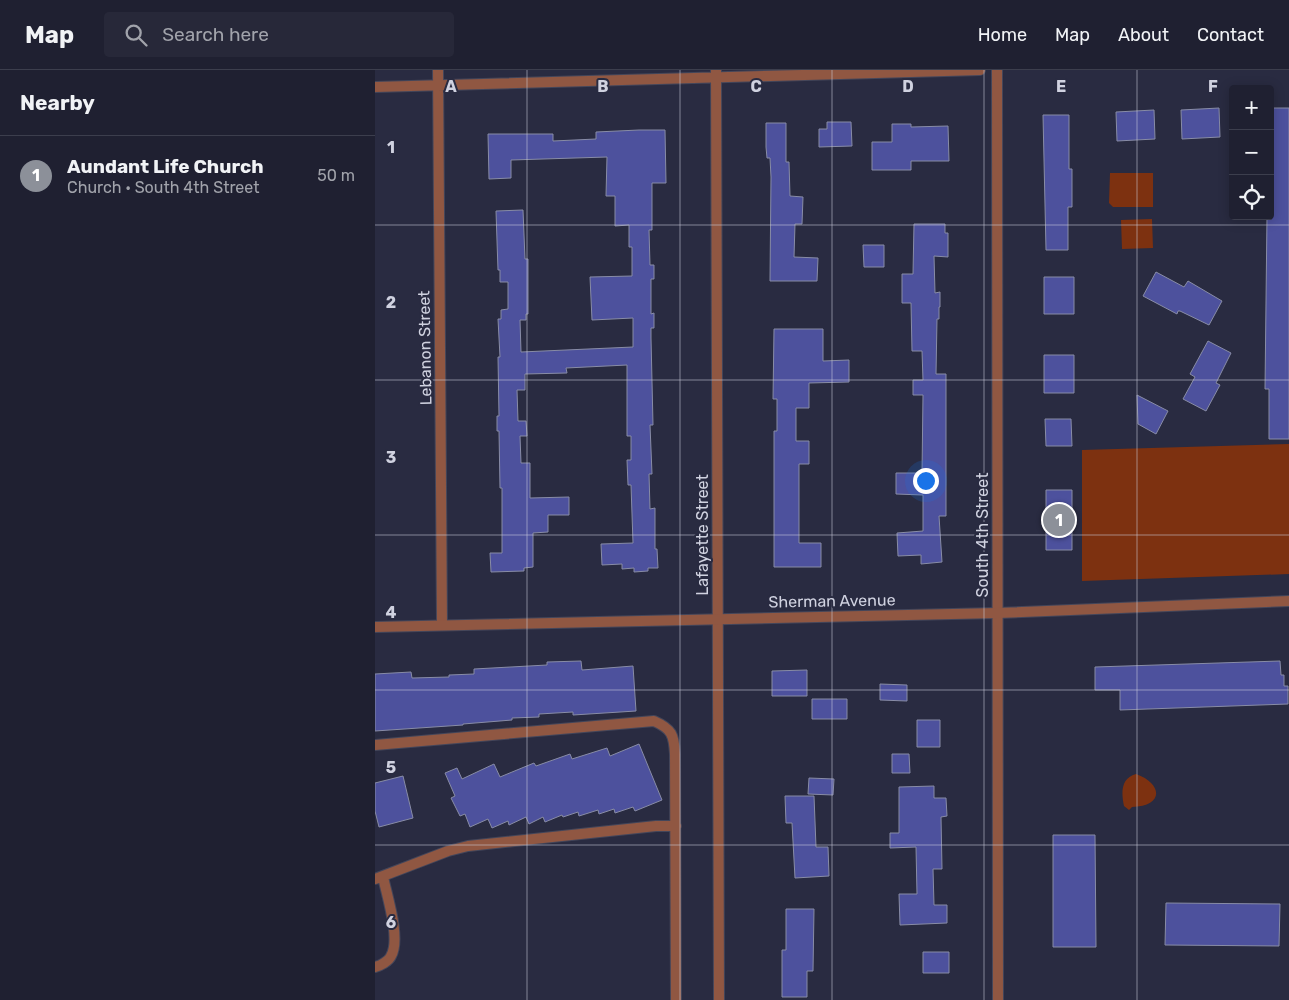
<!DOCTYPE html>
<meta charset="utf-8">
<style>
body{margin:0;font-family:Rubik,sans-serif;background:#272839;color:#f1f3f6}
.controls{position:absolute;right:15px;top:15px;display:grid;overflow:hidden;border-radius:5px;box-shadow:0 2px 12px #0003}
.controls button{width:45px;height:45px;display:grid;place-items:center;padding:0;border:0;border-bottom:1px solid #3c3e4d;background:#1f2031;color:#f1f3f6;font:25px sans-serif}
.you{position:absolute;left:550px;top:410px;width:18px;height:18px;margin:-12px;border:4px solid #fff;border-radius:50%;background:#1a73e8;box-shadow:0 0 0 8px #1a73e833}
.badge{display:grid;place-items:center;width:32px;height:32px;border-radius:50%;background:#8c9099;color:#fff;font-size:16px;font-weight:700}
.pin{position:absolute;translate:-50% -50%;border:2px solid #fff;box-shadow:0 1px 5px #0006}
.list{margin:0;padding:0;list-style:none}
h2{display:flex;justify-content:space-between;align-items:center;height:65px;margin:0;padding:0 20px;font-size:21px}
h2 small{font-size:16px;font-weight:400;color:#a1a3ab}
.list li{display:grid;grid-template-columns:32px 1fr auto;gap:15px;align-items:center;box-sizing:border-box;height:80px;padding:0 20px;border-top:1px solid #3c3e4d}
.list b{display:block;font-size:19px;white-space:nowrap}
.list p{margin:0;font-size:16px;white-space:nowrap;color:#a1a3ab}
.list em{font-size:16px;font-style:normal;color:#a1a3ab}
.icon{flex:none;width:28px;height:28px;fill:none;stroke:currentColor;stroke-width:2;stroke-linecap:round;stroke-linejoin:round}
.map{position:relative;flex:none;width:914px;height:930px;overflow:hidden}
header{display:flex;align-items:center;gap:30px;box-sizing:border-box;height:70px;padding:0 25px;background:#1f2031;border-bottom:1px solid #3c3e4d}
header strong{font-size:24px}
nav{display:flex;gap:28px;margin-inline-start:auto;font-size:18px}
.search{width:350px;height:45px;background:#272839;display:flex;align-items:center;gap:12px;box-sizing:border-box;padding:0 18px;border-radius:5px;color:#a1a3ab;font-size:19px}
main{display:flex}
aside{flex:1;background:#1f2031}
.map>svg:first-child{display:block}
.green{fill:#7d3110}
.building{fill:#4d519d;stroke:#888ca6}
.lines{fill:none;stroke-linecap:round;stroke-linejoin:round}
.minor-casing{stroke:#44465a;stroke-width:12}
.tertiary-casing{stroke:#44465a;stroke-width:12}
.minor{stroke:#905742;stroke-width:10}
.tertiary{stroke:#905742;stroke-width:10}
.grid{fill:none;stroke:#d0d2e0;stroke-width:1;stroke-opacity:0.55}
.labels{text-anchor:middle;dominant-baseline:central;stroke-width:4;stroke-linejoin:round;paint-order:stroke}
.street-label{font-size:16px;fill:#d0d2e0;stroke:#292b41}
.grid-label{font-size:16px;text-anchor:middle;font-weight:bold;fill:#d0d2e0;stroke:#292b41;stroke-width:4;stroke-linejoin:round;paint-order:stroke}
</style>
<header>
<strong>Map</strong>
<div class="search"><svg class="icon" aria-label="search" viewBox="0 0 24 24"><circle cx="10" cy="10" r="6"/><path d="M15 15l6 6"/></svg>Search here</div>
<nav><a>Home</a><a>Map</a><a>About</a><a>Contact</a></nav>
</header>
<main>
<aside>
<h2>Nearby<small></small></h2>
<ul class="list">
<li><span class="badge">1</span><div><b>Aundant Life Church</b><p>Church · South 4th Street</p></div><em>50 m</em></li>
</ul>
</aside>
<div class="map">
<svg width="914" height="930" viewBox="0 0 914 930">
<rect width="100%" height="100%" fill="#292b41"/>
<path class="green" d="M 735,103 L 778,103 L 778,137 L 738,137 L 734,133 Z
M 777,149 L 778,178 L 747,179 L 746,150 Z
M 914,374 L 914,504 L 707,511 L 707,380 Z
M 761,704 C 789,714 788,737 757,737 L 754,740 L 749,736 C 746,722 746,708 761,704 Z"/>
<path class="building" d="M 844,38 L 845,67 L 807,69 L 806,40 Z
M 895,38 L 914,38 L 914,369 L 894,369 L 894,319 L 890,319 L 892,146 L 895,146 Z
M 779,40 L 780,69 L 742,71 L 741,42 Z
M 668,45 L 694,45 L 694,99 L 697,99 L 697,137 L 693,137 L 693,180 L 671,180 Z
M 452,52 L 476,52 L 477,76 L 444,77 L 444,59 L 452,59 Z
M 391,53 L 411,53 L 411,92 L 414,92 L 415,126 L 428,127 L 427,154 L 420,154 L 419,187 L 443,188 L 442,211 L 395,211 L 396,107 L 395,88 L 392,88 L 391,77 Z
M 517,54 L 536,54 L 536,57 L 573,56 L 574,91 L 536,91 L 536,100 L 497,100 L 497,72 L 517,72 Z
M 264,60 L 290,60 L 291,113 L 277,113 L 277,160 L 274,160 L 275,195 L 279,195 L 279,209 L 276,209 L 276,244 L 279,243 L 279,258 L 276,258 L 276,268 L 278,355 L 275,355 L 277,404 L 274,404 L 275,439 L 280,438 L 280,479 L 282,479 L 283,498 L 273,498 L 273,501 L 259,502 L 259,498 L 247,499 L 247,494 L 227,495 L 226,474 L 258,473 L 256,415 L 253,415 L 252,390 L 256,390 L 256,366 L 252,366 L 252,295 L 191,298 L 192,303 L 150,304 L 150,320 L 142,320 L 143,351 L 151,351 L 152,366 L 145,366 L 146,393 L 155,393 L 155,428 L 194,427 L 194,445 L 173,445 L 173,462 L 158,463 L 158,497 L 149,498 L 149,501 L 116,502 L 115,483 L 127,483 L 127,418 L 125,418 L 124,361 L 122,361 L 122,346 L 124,346 L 123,287 L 125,287 L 123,249 L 126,249 L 126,240 L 133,239 L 133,212 L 125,212 L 125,200 L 123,200 L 121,141 L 148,140 L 150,189 L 153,189 L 153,244 L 151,244 L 151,250 L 145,250 L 146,282 L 258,277 L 258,248 L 217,250 L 215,207 L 257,206 L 257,177 L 254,177 L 254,155 L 240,156 L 240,126 L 231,126 L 232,87 L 136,90 L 136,108 L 114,109 L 113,64 L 178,64 L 178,71 L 221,69 L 221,62 Z
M 539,154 L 570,154 L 570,163 L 573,163 L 573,187 L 559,186 L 560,223 L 565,222 L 565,237 L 564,237 L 564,249 L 562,249 L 561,304 L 571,304 L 571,446 L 564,446 L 567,492 L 546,494 L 546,485 L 523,486 L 522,463 L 548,461 L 548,425 L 521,424 L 521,403 L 547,403 L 548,325 L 538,325 L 538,310 L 548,310 L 547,281 L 537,281 L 536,233 L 527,233 L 527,204 L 538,204 Z
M 488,175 L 509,175 L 509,197 L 489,197 Z
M 781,202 L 809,217 L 813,211 L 847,231 L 834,255 L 805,241 L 803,241 L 802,244 L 768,226 Z
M 669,207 L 699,207 L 699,244 L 669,244 Z
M 399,259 L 448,259 L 448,291 L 474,290 L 474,312 L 434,313 L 434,338 L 421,338 L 421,371 L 434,371 L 434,394 L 424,394 L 424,473 L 446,473 L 446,497 L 399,497 L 399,361 L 402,361 L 402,329 L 398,329 Z
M 833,271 L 856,283 L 841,313 L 845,315 L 831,341 L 808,329 L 820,307 L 815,304 Z
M 669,285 L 699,285 L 699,323 L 669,323 Z
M 762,325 L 793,341 L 781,364 L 763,354 Z
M 670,349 L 696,349 L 697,376 L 671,376 Z
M 671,420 L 697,420 L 697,480 L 671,480 Z
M 206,591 L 207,600 L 258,596 L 261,641 L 198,645 L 198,642 L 164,644 L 164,647 L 137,648 L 137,650 L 88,654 L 88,655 L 0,661 L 0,604 L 36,602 L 37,608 L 74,607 L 74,605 L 99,604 L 99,599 L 172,595 L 172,592 Z
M 905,591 L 906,605 L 909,605 L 909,616 L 913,616 L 913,634 L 745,640 L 745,620 L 720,620 L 720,597 Z
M 432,600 L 432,626 L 397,626 L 397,601 Z
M 505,614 L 532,615 L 532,631 L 505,630 Z
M 437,629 L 472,629 L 472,649 L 437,649 Z
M 542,650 L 565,650 L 565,677 L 542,677 Z
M 264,674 L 287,730 L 260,741 L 258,737 L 240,743 L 239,739 L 224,744 L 223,740 L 204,746 L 203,742 L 188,747 L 187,745 L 170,752 L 168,747 L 154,754 L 151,747 L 134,755 L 133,751 L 117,758 L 113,749 L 95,757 L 90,744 L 85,746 L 76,728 L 80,726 L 70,703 L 82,698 L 87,709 L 119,694 L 125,707 L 159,693 L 161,696 L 195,684 L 197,689 L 232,678 L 235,686 Z
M 517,684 L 534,684 L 535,703 L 517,703 Z
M 28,706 L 38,748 L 4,757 L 0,741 L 0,713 Z
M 434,708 L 459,709 L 458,725 L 433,724 Z
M 559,716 L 559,728 L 571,728 L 572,746 L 566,747 L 567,799 L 558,799 L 559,835 L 572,835 L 572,853 L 525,855 L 524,824 L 542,824 L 541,777 L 515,778 L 515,763 L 524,763 L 524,717 Z
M 410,726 L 439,726 L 441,777 L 453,777 L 454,806 L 420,808 L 417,753 L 411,753 Z
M 678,765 L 720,765 L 721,877 L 678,877 Z
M 791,833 L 905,834 L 904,876 L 790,875 Z
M 411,839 L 439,839 L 438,901 L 432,901 L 432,927 L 407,927 L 407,880 L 411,880 Z
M 548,882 L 574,882 L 574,903 L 548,903 Z"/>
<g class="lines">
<g class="minor-casing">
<path id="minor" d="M 63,0 L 67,555
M 341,0 L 344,930
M 622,0 L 623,930
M 0,17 L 605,0
M 0,675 L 279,651 C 297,659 299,665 300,684 L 301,930
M 0,809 L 73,781 L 93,776 L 281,756 L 301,756
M 0,897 C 5,896 14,891 16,886 C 26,869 12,826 8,807"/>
</g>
<g class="tertiary-casing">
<path id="tertiary" d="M 0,557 L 622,543 L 914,531"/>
</g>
<use href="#minor" class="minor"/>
<use href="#tertiary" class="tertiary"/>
</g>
<path class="grid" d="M 152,0 L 152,930M 305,0 L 305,930M 457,0 L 457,930M 609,0 L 609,930M 762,0 L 762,930M 0,155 L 914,155M 0,310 L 914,310M 0,465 L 914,465M 0,620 L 914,620M 0,775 L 914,775"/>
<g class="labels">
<g class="street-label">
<text transform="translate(50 278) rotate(-91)">Lebanon Street</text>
<text transform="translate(327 465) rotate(-90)">Lafayette Street</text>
<text transform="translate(607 465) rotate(-90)">South 4th Street</text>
<text transform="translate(457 531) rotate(-1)">Sherman Avenue</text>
</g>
</g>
<g class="grid-label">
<text x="76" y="22">A</text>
<text x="228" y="22">B</text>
<text x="381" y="22">C</text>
<text x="533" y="22">D</text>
<text x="686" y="22">E</text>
<text x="838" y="22">F</text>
<text x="16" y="83">1</text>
<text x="16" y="238">2</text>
<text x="16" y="393">3</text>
<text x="16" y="548">4</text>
<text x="16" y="703">5</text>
<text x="16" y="858">6</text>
</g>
</svg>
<div class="controls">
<button>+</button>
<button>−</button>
<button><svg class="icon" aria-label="locate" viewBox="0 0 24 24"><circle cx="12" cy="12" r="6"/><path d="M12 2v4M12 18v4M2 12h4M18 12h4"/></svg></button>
</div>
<div class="you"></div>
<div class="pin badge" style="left:684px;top:450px">1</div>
</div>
</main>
